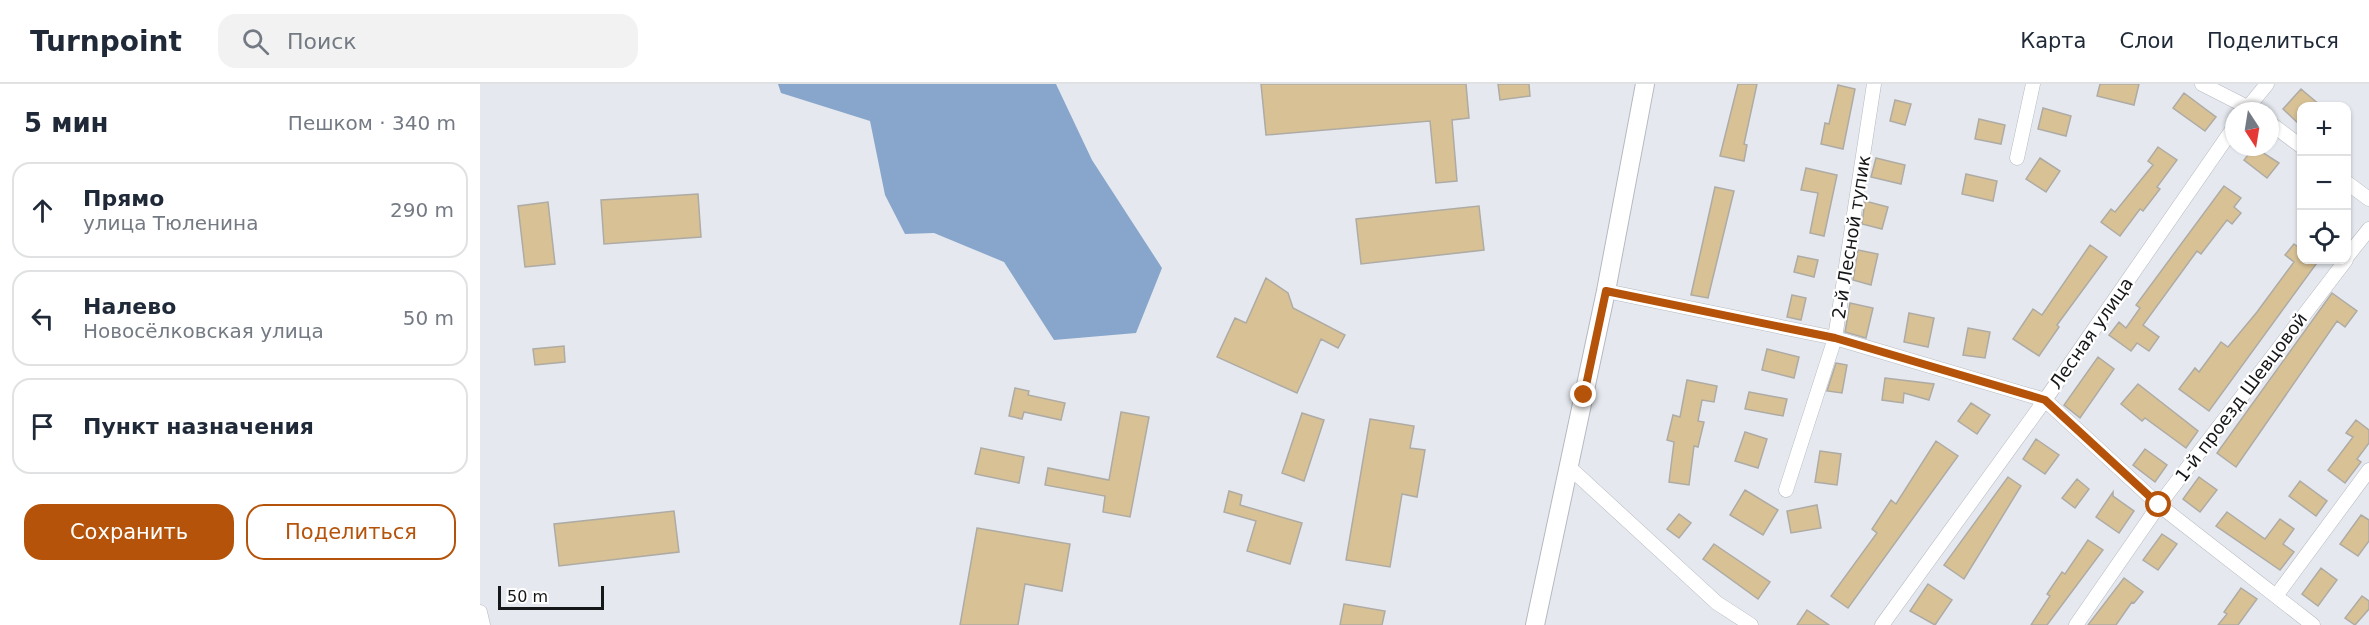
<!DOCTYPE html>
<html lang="ru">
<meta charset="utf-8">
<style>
body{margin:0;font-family:"DejaVu Sans",sans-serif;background:#f2f2f3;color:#1f2937}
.controls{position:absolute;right:18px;top:18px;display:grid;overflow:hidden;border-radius:12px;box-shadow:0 2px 4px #0004}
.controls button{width:54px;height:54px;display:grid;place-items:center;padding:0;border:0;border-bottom:2px solid #e0e1e3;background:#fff;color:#1f2937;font:30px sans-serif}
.compass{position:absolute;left:1745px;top:18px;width:54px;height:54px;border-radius:50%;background:#fff;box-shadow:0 2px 4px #0004;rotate:168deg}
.scale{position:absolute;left:18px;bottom:15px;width:106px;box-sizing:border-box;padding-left:6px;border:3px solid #161719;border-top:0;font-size:16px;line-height:21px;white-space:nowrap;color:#161719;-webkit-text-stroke:4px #fff;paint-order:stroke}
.stop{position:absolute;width:18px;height:18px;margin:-14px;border:4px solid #b45309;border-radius:50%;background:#fff}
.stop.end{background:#b45309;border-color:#fff;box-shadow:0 2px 6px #0008}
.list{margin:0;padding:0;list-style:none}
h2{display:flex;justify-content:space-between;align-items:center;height:78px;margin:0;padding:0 24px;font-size:26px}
h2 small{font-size:20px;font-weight:400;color:#747a83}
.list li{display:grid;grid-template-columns:39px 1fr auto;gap:18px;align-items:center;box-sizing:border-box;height:96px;margin:0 12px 12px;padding:0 12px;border:2px solid #e0e1e3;border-radius:18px}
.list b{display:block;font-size:22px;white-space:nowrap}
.list p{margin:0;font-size:20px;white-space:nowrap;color:#747a83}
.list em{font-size:20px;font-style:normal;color:#747a83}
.actions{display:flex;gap:12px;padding:18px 24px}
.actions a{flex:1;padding:14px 0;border:2px solid #b45309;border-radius:18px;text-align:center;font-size:21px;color:#b45309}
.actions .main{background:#b45309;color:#fff}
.icon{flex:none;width:33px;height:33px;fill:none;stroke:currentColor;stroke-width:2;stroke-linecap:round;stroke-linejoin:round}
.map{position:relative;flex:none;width:1889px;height:541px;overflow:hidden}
header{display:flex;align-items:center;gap:36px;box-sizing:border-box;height:84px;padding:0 30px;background:#fff;border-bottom:2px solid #e0e1e3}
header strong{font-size:28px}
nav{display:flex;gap:33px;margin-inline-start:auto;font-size:21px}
.search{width:420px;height:54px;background:#f2f2f3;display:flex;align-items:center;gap:15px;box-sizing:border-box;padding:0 21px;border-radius:18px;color:#747a83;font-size:22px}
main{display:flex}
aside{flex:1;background:#fff}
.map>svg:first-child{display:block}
.forest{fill:#88a6cb}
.building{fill:#d7c195;stroke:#aeaba5;stroke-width:1.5}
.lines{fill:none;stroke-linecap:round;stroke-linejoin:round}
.minor-casing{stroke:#b5b9bf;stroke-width:15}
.major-casing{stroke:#b5b9bf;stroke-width:20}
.minor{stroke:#fff;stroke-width:14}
.major{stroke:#fff;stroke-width:18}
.route{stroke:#b45309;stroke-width:8}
.labels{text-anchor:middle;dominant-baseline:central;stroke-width:4.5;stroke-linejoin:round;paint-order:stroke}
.street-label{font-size:18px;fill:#161719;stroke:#fff}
</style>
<header>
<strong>Turnpoint</strong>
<div class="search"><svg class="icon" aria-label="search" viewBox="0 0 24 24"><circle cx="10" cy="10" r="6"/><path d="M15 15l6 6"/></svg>Поиск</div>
<nav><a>Карта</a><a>Слои</a><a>Поделиться</a></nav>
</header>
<main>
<aside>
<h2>5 мин<small>Пешком · 340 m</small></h2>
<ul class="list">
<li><svg class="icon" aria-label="ahead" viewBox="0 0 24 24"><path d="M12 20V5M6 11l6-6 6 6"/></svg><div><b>Прямо</b><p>улица Тюленина</p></div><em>290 m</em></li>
<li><svg class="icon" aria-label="left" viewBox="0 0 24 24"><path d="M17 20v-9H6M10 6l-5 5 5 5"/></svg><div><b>Налево</b><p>Новосёлковская улица</p></div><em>50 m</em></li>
<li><svg class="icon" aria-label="arrive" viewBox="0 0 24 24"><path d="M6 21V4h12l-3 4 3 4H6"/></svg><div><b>Пункт назначения</b></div></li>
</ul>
<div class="actions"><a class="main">Сохранить</a><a>Поделиться</a></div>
</aside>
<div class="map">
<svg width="1889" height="541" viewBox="0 0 1889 541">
<rect width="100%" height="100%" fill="#e5e9ef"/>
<path class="forest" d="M 298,0 L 576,0 L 612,76 L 682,184 L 656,249 L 574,256 L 524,178 L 454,149 L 425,150 L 405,111 L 390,37 L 301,9 Z"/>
<path class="building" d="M 781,0 L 986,0 L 989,34 L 972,36 L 977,97 L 956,99 L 950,37 L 786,51 Z
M 1018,0 L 1049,0 L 1050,12 L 1020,16 Z
M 1258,0 L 1277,0 L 1264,60 L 1267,61 L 1264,77 L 1240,72 Z
M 1620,0 L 1659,0 L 1654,21 L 1617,12 Z
M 1358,1 L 1375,5 L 1363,65 L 1341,60 L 1345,39 L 1349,40 Z
M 1821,5 L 1841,22 L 1821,22 L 1821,42 L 1803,25 Z
M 1704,9 L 1736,33 L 1725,47 L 1693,24 Z
M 1415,16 L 1431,20 L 1425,41 L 1410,37 Z
M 1563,24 L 1591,32 L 1586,52 L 1558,45 Z
M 1499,35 L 1525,41 L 1521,60 L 1495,55 Z
M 1678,63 L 1697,76 L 1677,103 L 1680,105 L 1663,127 L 1660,125 L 1640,152 L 1621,138 L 1631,125 L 1635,128 L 1673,81 L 1668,77 Z
M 1774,63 L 1799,79 L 1787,94 L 1764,76 Z
M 1396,74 L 1425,81 L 1421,100 L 1391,93 Z
M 1560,74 L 1580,87 L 1566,108 L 1546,95 Z
M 1326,84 L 1357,91 L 1344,152 L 1330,149 L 1338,109 L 1321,106 Z
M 1486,90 L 1517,97 L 1513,117 L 1482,110 Z
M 1744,102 L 1761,114 L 1754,123 L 1761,129 L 1752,140 L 1747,136 L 1721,170 L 1717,167 L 1663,241 L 1679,253 L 1669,267 L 1657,259 L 1651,267 L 1629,251 L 1639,238 L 1646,244 L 1660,224 L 1656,221 Z
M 1235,103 L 1254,107 L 1228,214 L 1211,211 Z
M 218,110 L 221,153 L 124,160 L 121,116 Z
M 1385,117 L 1408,123 L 1402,145 L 1382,140 Z
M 68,118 L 75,180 L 45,183 L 38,122 Z
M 999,122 L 1004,166 L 881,180 L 876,135 Z
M 1814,160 L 1821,165 L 1821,176 L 1839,176 L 1729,327 L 1699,305 L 1715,284 L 1719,288 L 1741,258 L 1748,263 L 1777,228 L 1814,178 L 1805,171 Z
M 1610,161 L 1627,173 L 1577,241 L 1579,243 L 1559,272 L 1533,255 L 1553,225 L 1562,231 Z
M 1378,166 L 1398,170 L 1391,201 L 1373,196 Z
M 1318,172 L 1338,176 L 1334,193 L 1314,188 Z
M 786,194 L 808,209 L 813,224 L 865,251 L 858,264 L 841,255 L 817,309 L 737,273 L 755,234 L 766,239 Z
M 1852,209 L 1877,227 L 1865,243 L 1857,237 L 1756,383 L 1737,369 Z
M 1312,211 L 1326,214 L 1321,236 L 1307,233 Z
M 1370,219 L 1393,224 L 1386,254 L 1365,248 Z
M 1429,229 L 1454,234 L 1448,263 L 1424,258 Z
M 1488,244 L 1510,248 L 1505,274 L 1483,271 Z
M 84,262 L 85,278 L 55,281 L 53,265 Z
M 1287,265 L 1319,273 L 1314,294 L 1282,286 Z
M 1618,273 L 1634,285 L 1600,334 L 1584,321 Z
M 1356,279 L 1367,281 L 1362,309 L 1347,307 Z
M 1405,294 L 1454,300 L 1449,316 L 1424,309 L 1423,319 L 1402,316 Z
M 1207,296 L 1237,302 L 1234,318 L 1222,316 L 1218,337 L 1224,338 L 1218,363 L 1214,362 L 1209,401 L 1189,398 L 1194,358 L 1187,356 L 1193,331 L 1200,333 Z
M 1658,300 L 1718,347 L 1706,364 L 1665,334 L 1662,337 L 1641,320 Z
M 535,304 L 549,307 L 548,311 L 585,319 L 581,336 L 544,328 L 542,335 L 529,332 Z
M 1269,308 L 1307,315 L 1303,332 L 1265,325 Z
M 1491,319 L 1510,331 L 1497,350 L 1478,337 Z
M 641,328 L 669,333 L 650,433 L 623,428 L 625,412 L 565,401 L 568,384 L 629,396 Z
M 822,329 L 844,336 L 824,397 L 802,389 Z
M 890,335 L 934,342 L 930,364 L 945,366 L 937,413 L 922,410 L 910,483 L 866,476 Z
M 1876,336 L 1889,346 L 1889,359 L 1877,375 L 1881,378 L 1865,399 L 1848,386 L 1873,353 L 1866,349 Z
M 1265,348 L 1287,355 L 1278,384 L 1255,377 Z
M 1556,355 L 1579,371 L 1565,390 L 1543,375 Z
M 1456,357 L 1478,372 L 1368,524 L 1351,512 L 1397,449 L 1392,445 L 1411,416 L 1416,420 Z
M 501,364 L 544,373 L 539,399 L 495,390 Z
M 1665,365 L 1687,381 L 1675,398 L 1653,381 Z
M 1340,367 L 1361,370 L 1357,401 L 1335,398 Z
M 1528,393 L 1541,402 L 1484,495 L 1464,481 Z
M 1719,393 L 1737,406 L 1720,428 L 1703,415 Z
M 1597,395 L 1609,405 L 1595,424 L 1582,414 Z
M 1820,397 L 1847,417 L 1836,432 L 1809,412 Z
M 1265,406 L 1298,426 L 1283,451 L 1250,431 Z
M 749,407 L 762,411 L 760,421 L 822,439 L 810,480 L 767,467 L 776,437 L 744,428 Z
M 1633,408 L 1633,412 L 1654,427 L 1639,449 L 1616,433 Z
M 1337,421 L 1341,444 L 1311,449 L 1307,427 Z
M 194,427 L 199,468 L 79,482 L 74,440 Z
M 1747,428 L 1785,455 L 1800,435 L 1814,445 L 1803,460 L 1814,468 L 1800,486 L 1736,442 Z
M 1199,430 L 1211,439 L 1199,454 L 1187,445 Z
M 1881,431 L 1889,436 L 1889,457 L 1878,472 L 1860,460 Z
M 497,444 L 590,460 L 582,507 L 545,500 L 538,541 L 480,541 Z
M 1682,450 L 1697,460 L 1678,486 L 1663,476 Z
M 1608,456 L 1623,466 L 1567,541 L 1551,541 L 1570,512 L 1567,510 L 1582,488 L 1585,490 Z
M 1234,460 L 1290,498 L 1278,515 L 1223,475 Z
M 1841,484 L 1857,496 L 1838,522 L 1822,510 Z
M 1644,494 L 1663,508 L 1654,519 L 1652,518 L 1636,541 L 1608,541 Z
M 1448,500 L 1472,516 L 1455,541 L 1430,527 Z
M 1761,504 L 1777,515 L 1758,541 L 1738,541 L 1747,530 L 1744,528 Z
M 1882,512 L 1889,517 L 1889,525 L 1875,541 L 1865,534 Z
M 864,520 L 905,527 L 902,541 L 860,541 Z
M 1327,526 L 1349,541 L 1317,541 Z"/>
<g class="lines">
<g class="minor-casing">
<path id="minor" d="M 1722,0 L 1775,27
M 1765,27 L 1787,0
M 1790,39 L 1822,63
M 1537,74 L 1553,0
M 1866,98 L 1889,115
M 1866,174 L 1889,145
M 1126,207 L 1355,254 L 1565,316 L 1679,421 L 1833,541
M 1089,383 L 1237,519 L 1271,541
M 1306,406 L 1355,254 L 1394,0
M 1796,512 L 1889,386
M 0,528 L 3,541
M 1402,541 L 1565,316 L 1754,43
M 1596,541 L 1679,421 L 1866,176"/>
</g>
<g class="major-casing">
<path id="major" d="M 1055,541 L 1126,207 L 1165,0"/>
</g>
<use href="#minor" class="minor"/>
<use href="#major" class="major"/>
</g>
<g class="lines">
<path class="route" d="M 1104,311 L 1126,207 L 1355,254 L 1565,316 L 1679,421"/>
</g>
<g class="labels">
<g class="street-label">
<text transform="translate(1371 153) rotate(-81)">2-й Лесной тупик</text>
<text transform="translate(1611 249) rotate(-55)">Лесная улица</text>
<text transform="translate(1761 313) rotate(-53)">1-й проезд Шевцовой</text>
</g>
</g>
</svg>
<div class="controls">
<button>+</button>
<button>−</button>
<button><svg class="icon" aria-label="locate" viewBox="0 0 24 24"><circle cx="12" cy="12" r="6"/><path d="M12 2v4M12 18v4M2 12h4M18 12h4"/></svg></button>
</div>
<svg class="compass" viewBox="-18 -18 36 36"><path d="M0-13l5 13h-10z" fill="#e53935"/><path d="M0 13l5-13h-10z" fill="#747a83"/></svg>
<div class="scale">50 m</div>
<div class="stop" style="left:1679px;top:421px"></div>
<div class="stop end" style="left:1104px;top:311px"></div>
</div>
</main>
